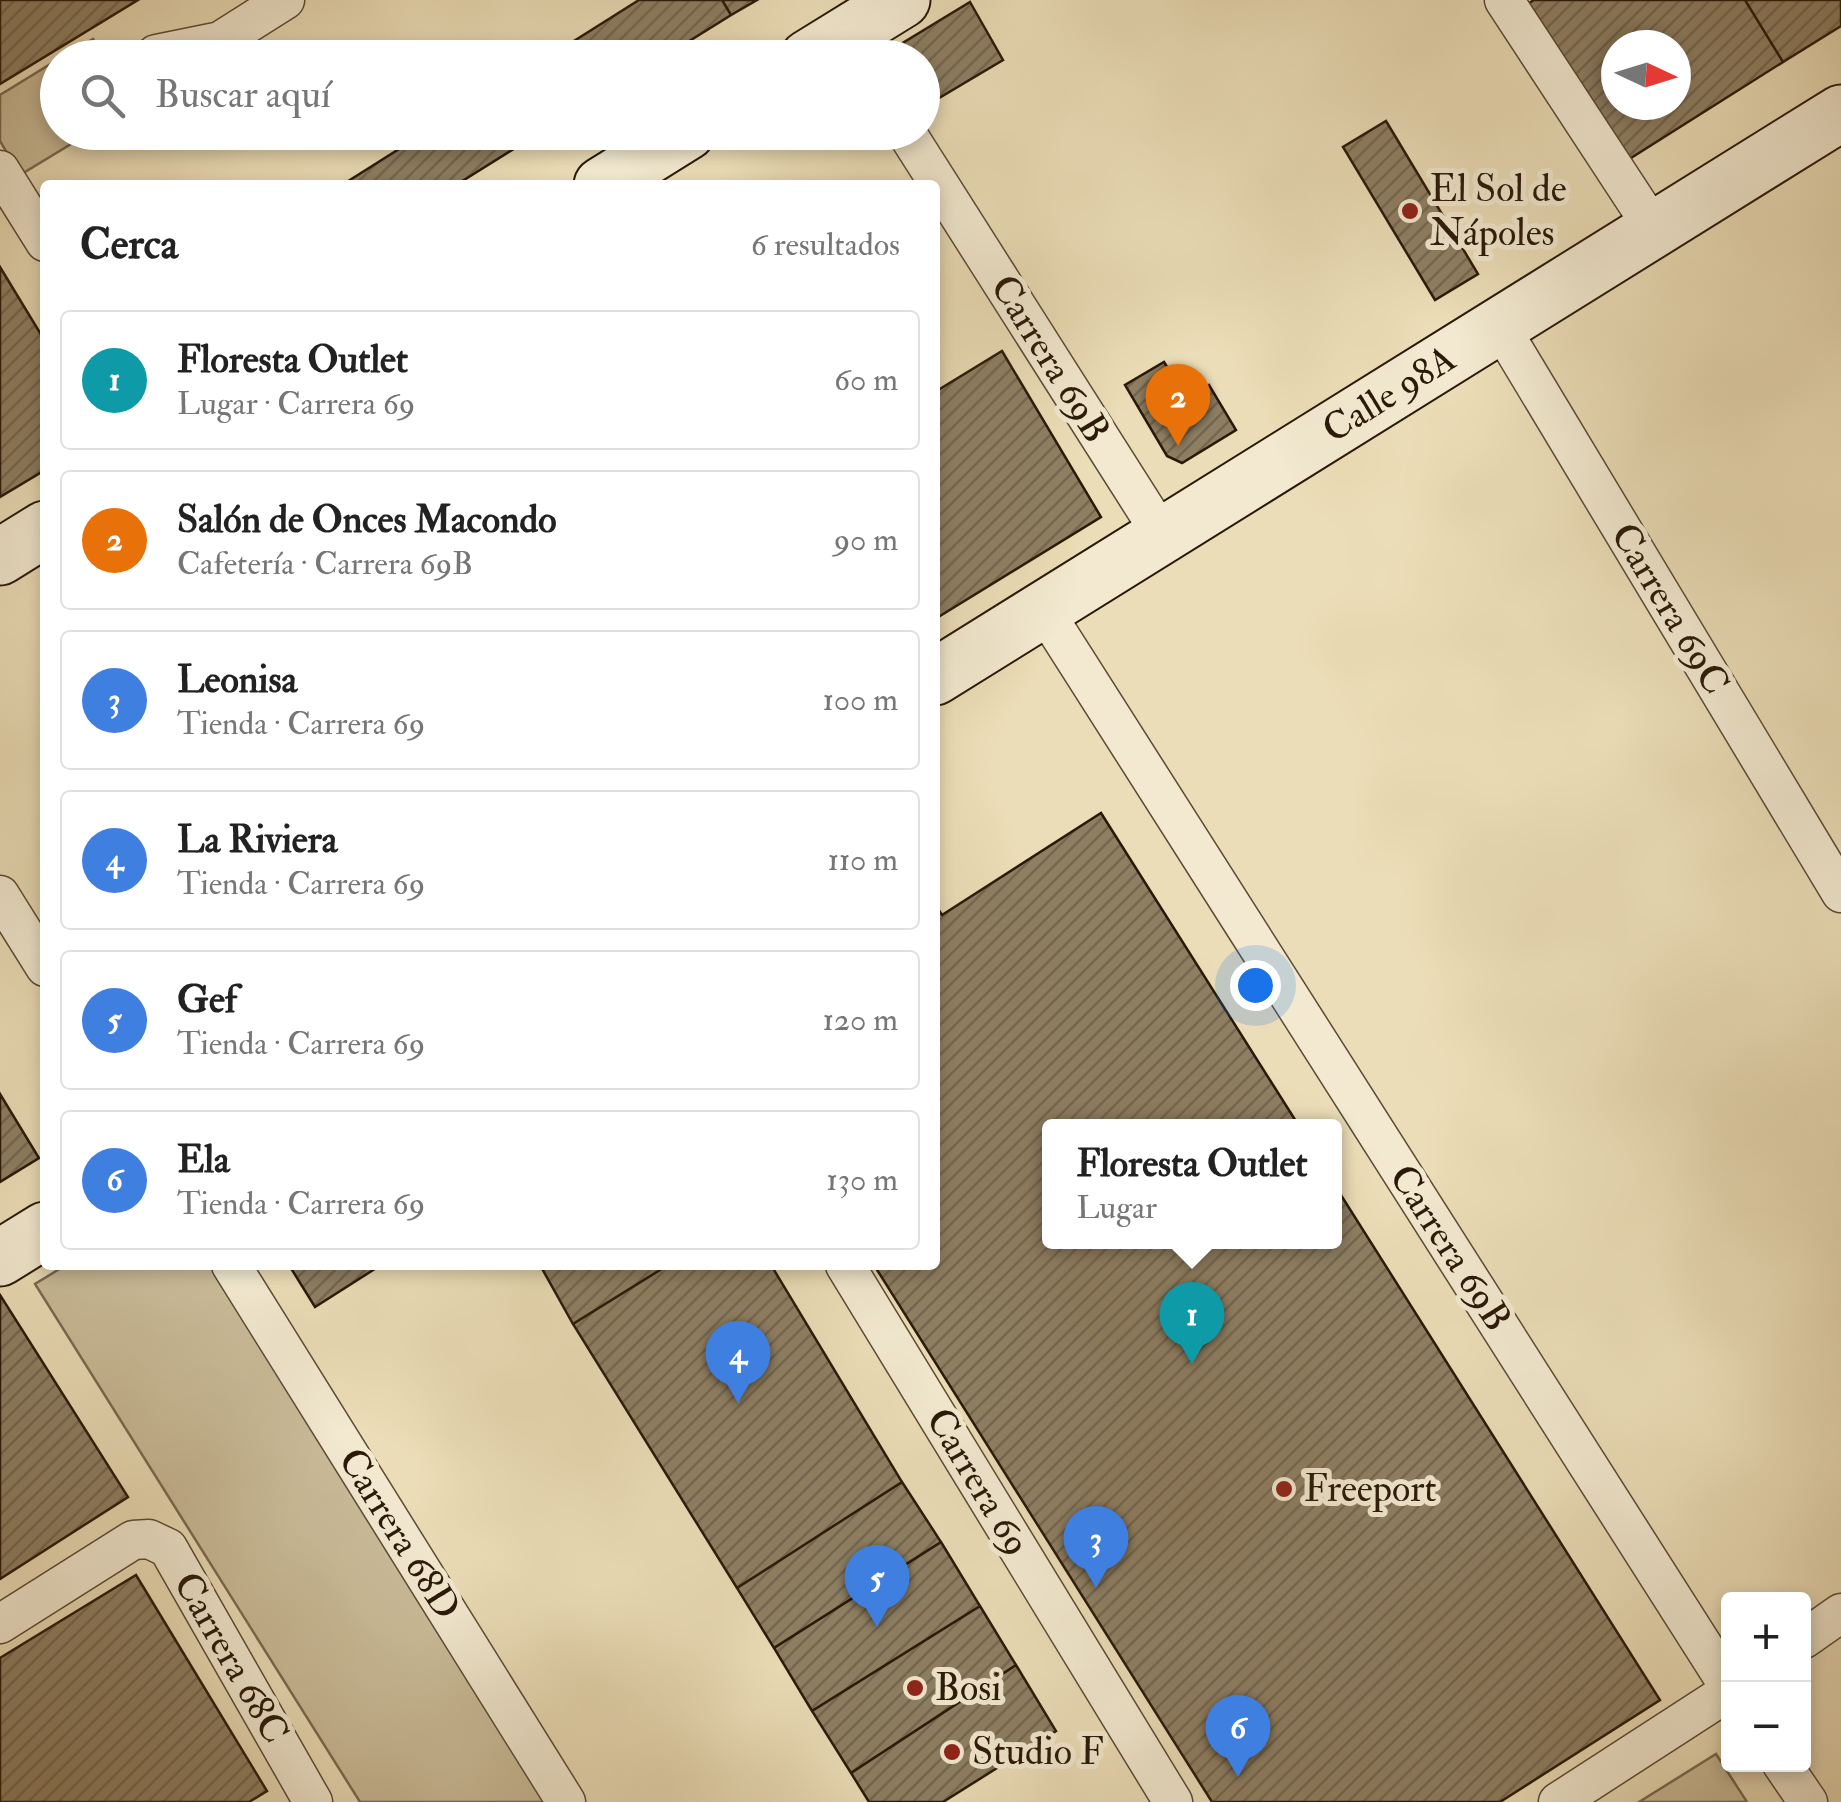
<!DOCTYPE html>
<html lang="es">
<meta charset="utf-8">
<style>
body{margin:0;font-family:"IM FELL Double Pica",serif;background:#f6f6f6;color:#222}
.controls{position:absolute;right:30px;bottom:30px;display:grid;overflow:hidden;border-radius:10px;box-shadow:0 5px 15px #0003}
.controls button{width:90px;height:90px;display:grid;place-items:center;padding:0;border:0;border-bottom:2px solid #e0e0e0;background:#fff;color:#222;font:50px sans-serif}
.compass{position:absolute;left:1601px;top:30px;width:90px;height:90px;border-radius:50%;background:#fff;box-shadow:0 5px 15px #0003;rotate:94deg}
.you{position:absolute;left:1255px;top:985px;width:35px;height:35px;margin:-25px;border:8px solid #fff;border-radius:50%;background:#1a73e8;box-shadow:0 0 0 15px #1a73e833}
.badge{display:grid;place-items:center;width:65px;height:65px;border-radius:50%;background:#2563eb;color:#fff;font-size:32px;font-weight:700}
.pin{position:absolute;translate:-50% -82px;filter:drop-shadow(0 2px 5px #0008)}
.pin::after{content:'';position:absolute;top:52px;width:35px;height:30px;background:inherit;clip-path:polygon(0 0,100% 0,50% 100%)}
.popup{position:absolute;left:1042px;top:1119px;width:300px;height:130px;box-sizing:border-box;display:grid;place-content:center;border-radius:10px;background:#fff;filter:drop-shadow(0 2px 8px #0005);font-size:32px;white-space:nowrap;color:#767676}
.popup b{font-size:38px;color:#222}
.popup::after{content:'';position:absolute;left:50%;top:100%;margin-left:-20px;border:20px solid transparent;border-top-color:#fff}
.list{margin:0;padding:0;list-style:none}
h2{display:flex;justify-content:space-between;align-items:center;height:130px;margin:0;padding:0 40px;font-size:42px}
h2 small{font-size:32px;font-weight:400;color:#767676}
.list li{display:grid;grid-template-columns:65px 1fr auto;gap:30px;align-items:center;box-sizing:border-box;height:140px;margin:0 20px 20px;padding:0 20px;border:2px solid #e0e0e0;border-radius:10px}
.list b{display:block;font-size:38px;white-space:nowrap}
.list p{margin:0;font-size:32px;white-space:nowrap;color:#767676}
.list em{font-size:32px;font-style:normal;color:#767676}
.icon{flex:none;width:55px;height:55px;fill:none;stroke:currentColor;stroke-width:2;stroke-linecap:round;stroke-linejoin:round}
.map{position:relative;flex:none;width:1841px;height:1802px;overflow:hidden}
.search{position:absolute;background:#fff;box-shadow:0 5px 15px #0003;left:40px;top:40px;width:900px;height:110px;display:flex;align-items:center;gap:25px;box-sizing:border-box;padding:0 35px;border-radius:55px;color:#767676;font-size:38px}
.panel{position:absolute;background:#fff;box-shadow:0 5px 15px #0003;left:40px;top:180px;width:900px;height:1090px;border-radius:10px}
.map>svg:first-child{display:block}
.green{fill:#cabc99;stroke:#7a6a51;stroke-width:2.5}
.building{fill:url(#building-hatch);stroke:#2a1909;stroke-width:2.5;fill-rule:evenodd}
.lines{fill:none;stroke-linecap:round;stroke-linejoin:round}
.street-casing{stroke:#5a4a34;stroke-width:41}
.secondary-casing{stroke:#2a1909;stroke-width:59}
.street{stroke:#f2e9d0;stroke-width:38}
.secondary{stroke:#f2e9d0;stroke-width:55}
.poi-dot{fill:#8f2418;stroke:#f2e9d0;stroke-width:4}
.labels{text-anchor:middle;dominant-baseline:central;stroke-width:10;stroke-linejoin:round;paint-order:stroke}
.poi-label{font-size:38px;fill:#2a1909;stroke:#f2e9d0;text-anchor:start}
.street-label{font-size:38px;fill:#2a1909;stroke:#f2e9d0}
</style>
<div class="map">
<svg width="1841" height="1802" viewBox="0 0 1841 1802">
<defs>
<pattern id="building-hatch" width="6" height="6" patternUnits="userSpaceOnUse" patternTransform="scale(2.5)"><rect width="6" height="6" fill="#8e7f63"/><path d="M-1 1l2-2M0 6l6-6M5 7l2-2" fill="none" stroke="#746750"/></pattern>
</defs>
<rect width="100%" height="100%" fill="#ebddb7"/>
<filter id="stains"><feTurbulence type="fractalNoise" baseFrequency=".002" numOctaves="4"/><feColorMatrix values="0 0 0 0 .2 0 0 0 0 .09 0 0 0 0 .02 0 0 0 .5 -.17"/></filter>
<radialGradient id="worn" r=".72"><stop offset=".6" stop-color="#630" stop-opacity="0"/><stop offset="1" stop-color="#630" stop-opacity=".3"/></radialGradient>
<path class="green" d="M 93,39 L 104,57 L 62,57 Z
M 57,60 L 58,132 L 89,133 L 20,175 L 0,141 L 0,95 Z
M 66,1265 L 214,1265 L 550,1802 L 360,1802 L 35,1284 Z
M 1716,1754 L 1747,1802 L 1639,1802 Z"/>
<path class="building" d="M 0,0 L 138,0 L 0,84 Z
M 639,0 L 722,0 L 731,15 L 662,58 L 547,58 Z
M 722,0 L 757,0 L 731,15 Z
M 1534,0 L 1745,0 L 1783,62 L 1623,163 L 1526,5 ZM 1616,45 L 1676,45 L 1676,105 L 1616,105 Z
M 1745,0 L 1841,0 L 1841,26 L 1783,62 Z
M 970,2 L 1003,60 L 934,101 L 922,81 L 922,58 L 909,58 L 901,44 Z
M 1386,121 L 1478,274 L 1435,300 L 1343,147 Z
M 426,132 L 541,132 L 456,185 L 342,185 Z
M 0,267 L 45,341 L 45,470 L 0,497 Z
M 1002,351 L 1101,517 L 935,619 L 935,392 Z
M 1164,362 L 1187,399 L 1209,385 L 1236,430 L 1182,463 L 1167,456 L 1125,385 Z
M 1101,813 L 1299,1126 L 1050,1126 L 1050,1242 L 1334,1242 L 1334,1184 L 1660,1700 L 1500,1802 L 1212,1802 L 874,1265 L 935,1265 L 935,904 L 942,915 Z
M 0,1094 L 39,1158 L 0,1182 Z
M 289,1265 L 381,1265 L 315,1307 Z
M 540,1265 L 668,1265 L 573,1324 Z
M 668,1265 L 771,1265 L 902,1482 L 737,1588 L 573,1324 Z
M 0,1295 L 128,1497 L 0,1579 Z
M 902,1482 L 941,1542 L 774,1648 L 737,1588 Z
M 941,1542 L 980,1606 L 812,1711 L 774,1648 Z
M 136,1575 L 267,1791 L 249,1802 L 0,1802 L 0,1658 Z
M 980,1606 L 1016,1665 L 851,1773 L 812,1711 Z
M 1016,1665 L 1056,1731 L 943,1802 L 869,1802 L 851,1773 Z"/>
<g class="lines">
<g class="street-casing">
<path id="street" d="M 1504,0 L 1654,229
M 156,54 L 220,41 L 285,0
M 906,132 L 1162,535
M 0,170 L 45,242
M 1499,325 L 1841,893
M 1043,609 L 1728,1685
M 0,895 L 45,967
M 231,1265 L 566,1802
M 845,1265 L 1173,1802
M 0,1624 L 133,1540 L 149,1539 L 168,1548 L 313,1802
M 1804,1639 L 1841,1613
M 1782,1764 L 1808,1802
M 1558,1802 L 1728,1692"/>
</g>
<g class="secondary-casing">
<g id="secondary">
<path d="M 808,58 L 902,0"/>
<path d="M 602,185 L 687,132"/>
<path d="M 0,557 L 45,529"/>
<path id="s1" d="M 935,677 L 1841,113"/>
<path d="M 0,1258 L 45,1230"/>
</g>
</g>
<use href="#street" class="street"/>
<use href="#secondary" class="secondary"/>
</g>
<g class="poi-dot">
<circle cx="1410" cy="211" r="10"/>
<circle cx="1284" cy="1489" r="10"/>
<circle cx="915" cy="1688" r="10"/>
<circle cx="952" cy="1752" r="10"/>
</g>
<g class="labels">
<g class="poi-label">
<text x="1430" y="189">El Sol de<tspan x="1430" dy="44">Nápoles</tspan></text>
<text x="1304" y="1489">Freeport</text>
<text x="935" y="1688">Bosi</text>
<text x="972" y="1752">Studio F</text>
</g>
<g class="street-label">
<text transform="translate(1050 359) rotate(58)">Carrera 69B</text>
<text stroke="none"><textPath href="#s1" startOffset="535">Calle 98A</textPath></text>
<text transform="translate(1670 609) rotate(59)">Carrera 69C</text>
<text transform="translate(1450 1248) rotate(57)">Carrera 69B</text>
<text transform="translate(978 1482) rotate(59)">Carrera 69</text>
<text transform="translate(399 1534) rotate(58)">Carrera 68D</text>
<text transform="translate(231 1658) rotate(60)">Carrera 68C</text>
</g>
</g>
<rect width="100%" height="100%" filter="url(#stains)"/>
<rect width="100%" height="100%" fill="url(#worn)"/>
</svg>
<div class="controls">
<button>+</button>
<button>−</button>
</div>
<svg class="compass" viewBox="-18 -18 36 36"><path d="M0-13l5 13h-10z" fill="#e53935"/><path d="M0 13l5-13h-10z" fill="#767676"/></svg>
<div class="you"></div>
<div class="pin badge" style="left:1192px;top:1364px;background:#0f9aa8">1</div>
<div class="popup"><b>Floresta Outlet</b>Lugar</div>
<div class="pin badge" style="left:1178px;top:446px;background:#e8710a">2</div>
<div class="pin badge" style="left:1096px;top:1588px;background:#3f7fe0">3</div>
<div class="pin badge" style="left:738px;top:1403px;background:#3f7fe0">4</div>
<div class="pin badge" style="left:877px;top:1627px;background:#3f7fe0">5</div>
<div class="pin badge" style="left:1238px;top:1777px;background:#3f7fe0">6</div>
<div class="search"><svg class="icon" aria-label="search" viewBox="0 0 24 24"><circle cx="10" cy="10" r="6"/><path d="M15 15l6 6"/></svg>Buscar aquí</div>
<section class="panel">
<h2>Cerca<small>6 resultados</small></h2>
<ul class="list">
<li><span class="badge" style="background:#0f9aa8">1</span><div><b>Floresta Outlet</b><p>Lugar · Carrera 69</p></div><em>60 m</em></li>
<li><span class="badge" style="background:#e8710a">2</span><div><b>Salón de Onces Macondo</b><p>Cafetería · Carrera 69B</p></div><em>90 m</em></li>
<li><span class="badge" style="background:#3f7fe0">3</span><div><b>Leonisa</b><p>Tienda · Carrera 69</p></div><em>100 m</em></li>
<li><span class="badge" style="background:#3f7fe0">4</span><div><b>La Riviera</b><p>Tienda · Carrera 69</p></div><em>110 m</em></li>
<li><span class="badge" style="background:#3f7fe0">5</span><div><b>Gef</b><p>Tienda · Carrera 69</p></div><em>120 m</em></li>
<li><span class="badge" style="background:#3f7fe0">6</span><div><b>Ela</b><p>Tienda · Carrera 69</p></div><em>130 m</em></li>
</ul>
</section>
</div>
